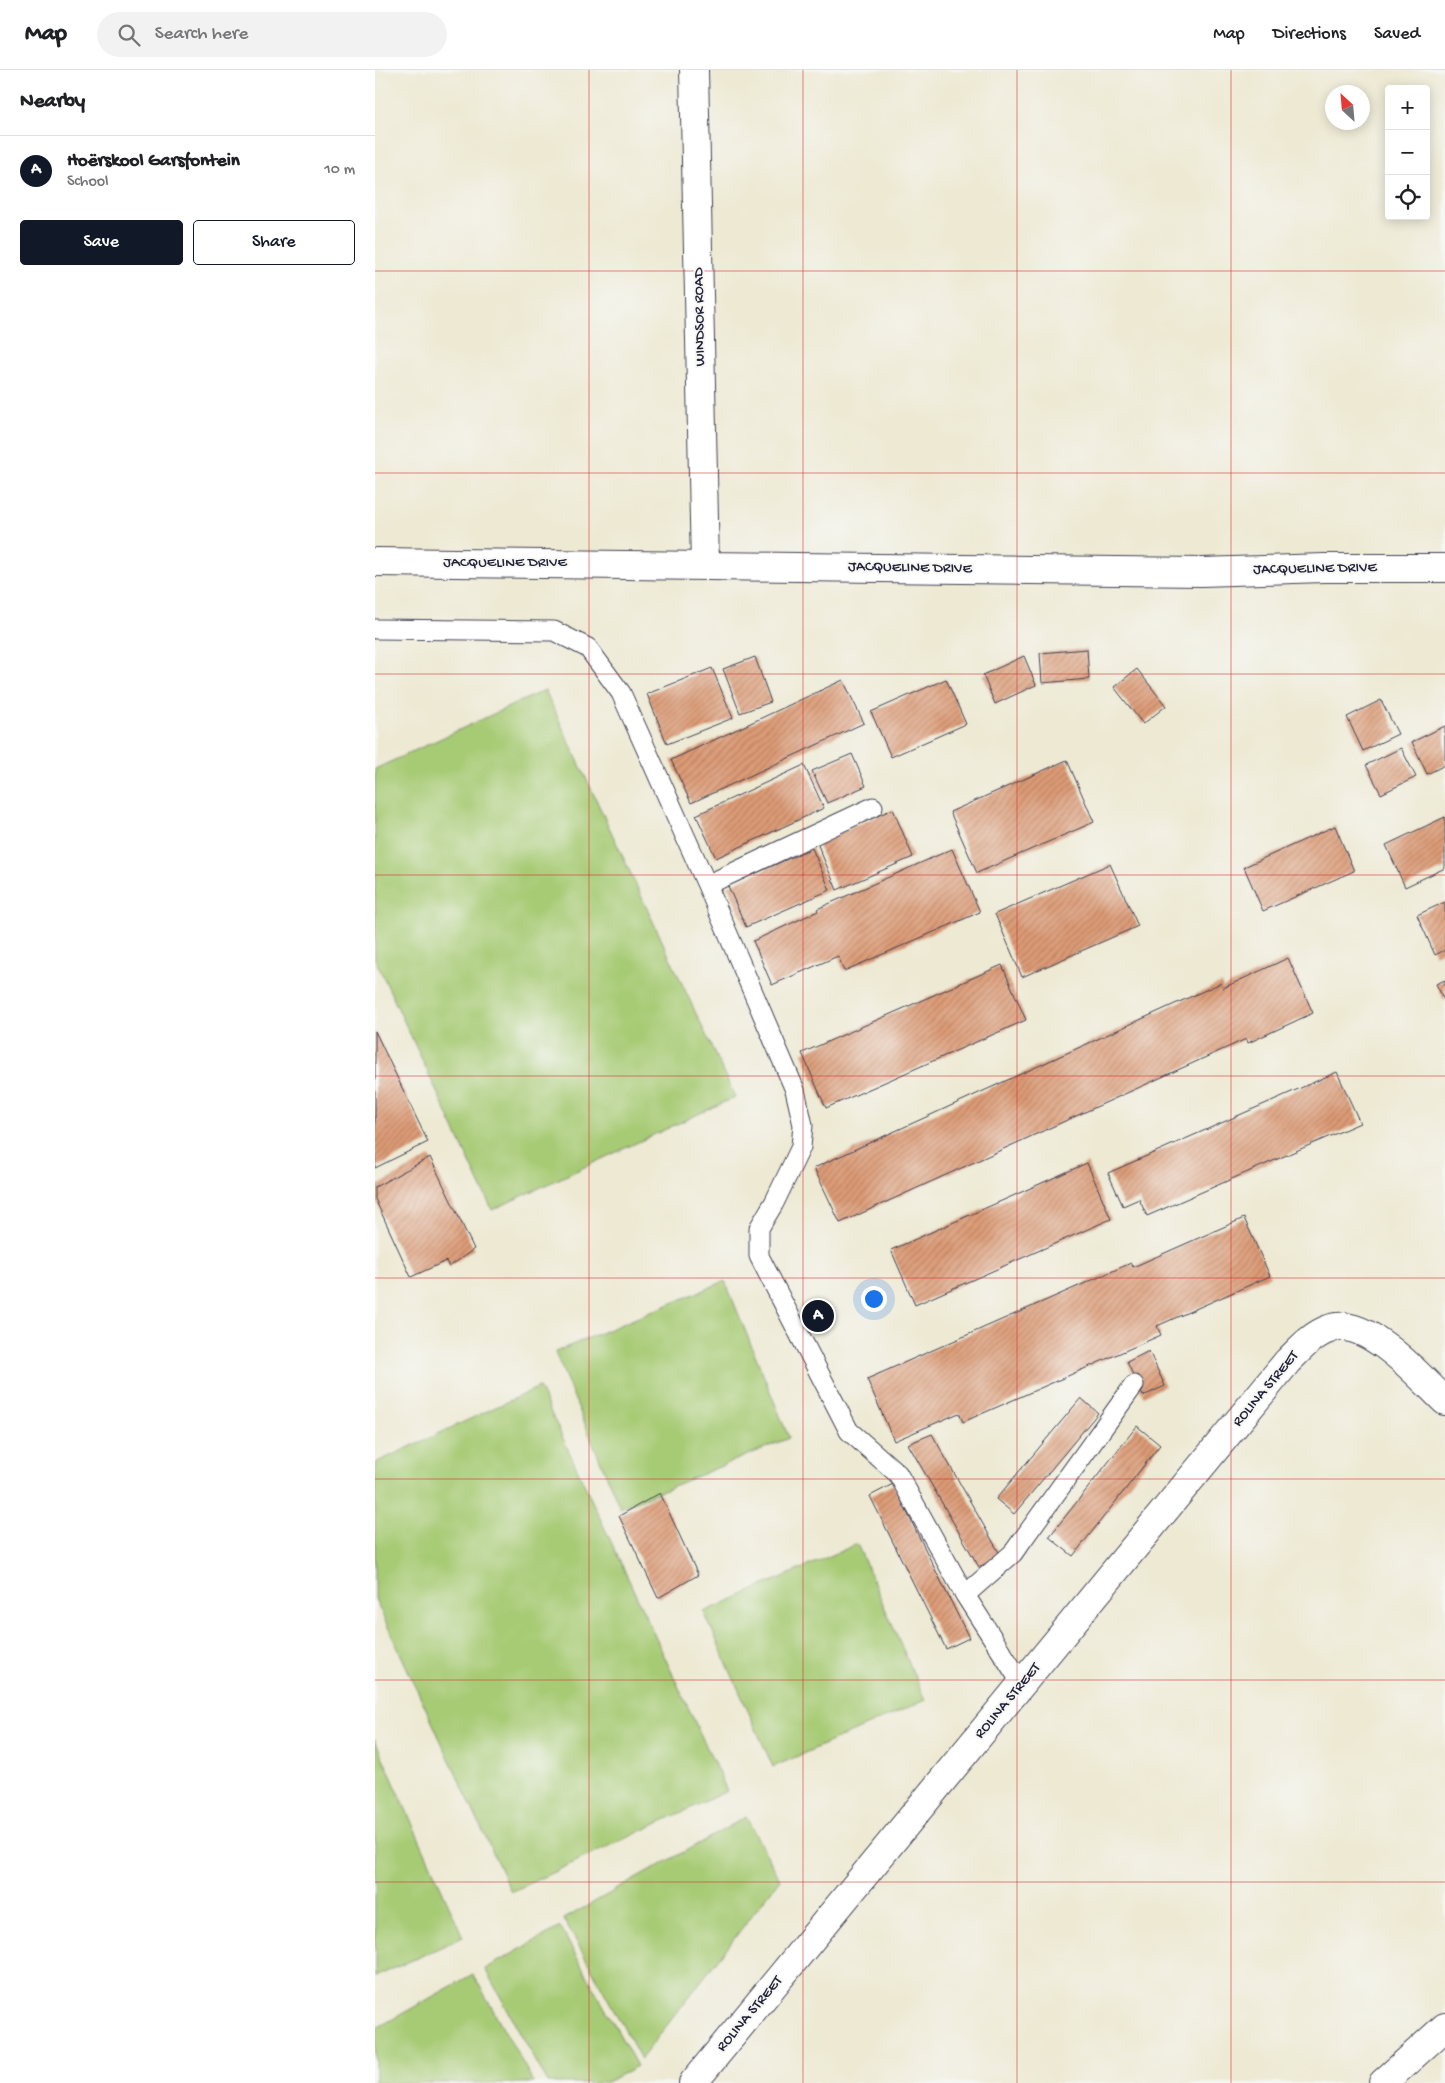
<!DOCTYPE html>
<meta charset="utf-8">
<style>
body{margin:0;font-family:"Gochi Hand",sans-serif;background:#f2f2f2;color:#202124}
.controls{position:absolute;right:15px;top:15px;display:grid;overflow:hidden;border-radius:5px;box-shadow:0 2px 12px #0003}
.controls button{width:45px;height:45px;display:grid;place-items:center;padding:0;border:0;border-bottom:1px solid #e0e0e0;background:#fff;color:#202124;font:25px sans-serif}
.compass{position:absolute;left:950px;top:15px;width:45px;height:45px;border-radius:50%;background:#fff;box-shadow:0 2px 12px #0003;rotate:334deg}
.you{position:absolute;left:498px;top:1228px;width:18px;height:18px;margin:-12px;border:4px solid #fff;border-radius:50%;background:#1a73e8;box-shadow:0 0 0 8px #1a73e833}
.badge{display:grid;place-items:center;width:32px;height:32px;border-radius:50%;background:#111827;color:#fff;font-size:16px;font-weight:700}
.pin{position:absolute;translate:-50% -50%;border:2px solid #fff;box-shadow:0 1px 5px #0006}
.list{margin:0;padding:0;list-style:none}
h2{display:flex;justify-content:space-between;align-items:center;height:65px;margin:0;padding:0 20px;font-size:21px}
h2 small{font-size:16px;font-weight:400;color:#757577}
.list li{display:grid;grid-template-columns:32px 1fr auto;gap:15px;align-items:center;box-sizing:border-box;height:70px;padding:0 20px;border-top:1px solid #e0e0e0}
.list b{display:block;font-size:19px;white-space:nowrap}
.list p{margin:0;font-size:16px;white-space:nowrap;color:#757577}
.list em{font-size:16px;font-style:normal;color:#757577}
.actions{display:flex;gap:10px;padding:15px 20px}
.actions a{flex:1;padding:11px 0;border:1px solid #111827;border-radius:5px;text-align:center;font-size:18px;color:#111827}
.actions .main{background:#111827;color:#fff}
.icon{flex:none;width:28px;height:28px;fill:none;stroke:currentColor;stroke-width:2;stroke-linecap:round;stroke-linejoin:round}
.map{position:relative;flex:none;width:1070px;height:2013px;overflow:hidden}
header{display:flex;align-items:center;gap:30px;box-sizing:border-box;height:70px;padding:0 25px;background:#fff;border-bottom:1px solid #e0e0e0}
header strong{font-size:24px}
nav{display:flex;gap:28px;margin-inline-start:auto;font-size:18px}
.search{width:350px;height:45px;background:#f2f2f2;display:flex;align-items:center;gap:12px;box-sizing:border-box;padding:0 18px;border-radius:28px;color:#757577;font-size:19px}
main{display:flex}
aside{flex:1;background:#fff}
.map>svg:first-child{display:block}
.garden{fill:#a7cb75;stroke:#647658}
.building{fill:url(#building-hatch)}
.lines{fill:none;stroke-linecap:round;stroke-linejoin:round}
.lane-casing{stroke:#404052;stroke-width:21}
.street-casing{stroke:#404052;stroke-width:30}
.secondary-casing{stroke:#404052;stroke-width:30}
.lane{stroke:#fff;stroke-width:19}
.street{stroke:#fff;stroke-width:28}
.secondary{stroke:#fff;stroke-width:28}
.grid{fill:none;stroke:#d62828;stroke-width:1;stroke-opacity:0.55}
.labels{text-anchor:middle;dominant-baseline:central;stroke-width:4;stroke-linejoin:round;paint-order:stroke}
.street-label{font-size:15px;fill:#22223b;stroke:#f6f6f2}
</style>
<header>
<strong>Map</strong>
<div class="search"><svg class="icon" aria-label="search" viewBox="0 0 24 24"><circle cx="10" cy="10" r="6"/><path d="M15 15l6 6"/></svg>Search here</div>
<nav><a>Map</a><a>Directions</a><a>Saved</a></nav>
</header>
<main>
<aside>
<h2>Nearby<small></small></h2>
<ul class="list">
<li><span class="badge">A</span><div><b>Hoërskool Garsfontein</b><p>School</p></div><em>10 m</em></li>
</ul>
<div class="actions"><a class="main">Save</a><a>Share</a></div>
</aside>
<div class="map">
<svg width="1070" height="2013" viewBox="0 0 1070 2013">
<defs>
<pattern id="building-hatch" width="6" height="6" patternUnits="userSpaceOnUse" patternTransform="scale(1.25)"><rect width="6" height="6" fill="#dd9b76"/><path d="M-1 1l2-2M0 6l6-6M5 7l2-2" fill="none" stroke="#b37e62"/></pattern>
</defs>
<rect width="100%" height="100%" fill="#f6f6f2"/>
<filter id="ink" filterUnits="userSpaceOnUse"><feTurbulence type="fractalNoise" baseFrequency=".02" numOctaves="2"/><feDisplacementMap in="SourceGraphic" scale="10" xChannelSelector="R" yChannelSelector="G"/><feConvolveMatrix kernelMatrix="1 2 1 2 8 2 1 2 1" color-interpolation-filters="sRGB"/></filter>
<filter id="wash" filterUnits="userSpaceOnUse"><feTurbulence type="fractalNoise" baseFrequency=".0096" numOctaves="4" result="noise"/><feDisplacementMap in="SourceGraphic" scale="20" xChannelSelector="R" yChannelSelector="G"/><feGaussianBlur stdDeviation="1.12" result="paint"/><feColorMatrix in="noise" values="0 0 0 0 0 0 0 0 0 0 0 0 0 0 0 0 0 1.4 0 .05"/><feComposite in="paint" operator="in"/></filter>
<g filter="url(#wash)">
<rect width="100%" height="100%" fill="#ede9d3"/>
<path class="garden" d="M 170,620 L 360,1027 L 117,1140 L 0,889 L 0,699 Z
M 350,1211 L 414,1368 L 245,1438 L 180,1282 Z
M 164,1317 L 352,1721 L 136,1822 L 0,1529 L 0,1393 Z
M 482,1474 L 550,1630 L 398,1697 L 329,1542 Z
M 0,1670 L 88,1867 L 0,1907 Z
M 371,1747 L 405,1809 L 266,1989 L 189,1849 Z
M 185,1857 L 262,1996 L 230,2013 L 173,2013 L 110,1899 Z
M 98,1904 L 159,2013 L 0,2013 L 0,1959 Z"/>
<g id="blocks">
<path class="building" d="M 712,579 L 714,609 L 667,613 L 665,583 Z
M 649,586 L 661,615 L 620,634 L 608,605 Z
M 380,587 L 396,632 L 365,643 L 348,599 Z
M 337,598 L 358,648 L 292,674 L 272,624 Z
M 762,599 L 791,636 L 768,654 L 739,617 Z
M 571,609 L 591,654 L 516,687 L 496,642 Z
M 468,610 L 489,653 L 316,733 L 296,690 Z
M 1006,630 L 1023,664 L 988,681 L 972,647 Z
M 1070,656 L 1070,695 L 1052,704 L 1037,672 Z
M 1026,678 L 1041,707 L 1006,724 L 991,695 Z
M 477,684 L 491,716 L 452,733 L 437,701 Z
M 692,690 L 719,752 L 602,803 L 575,742 Z
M 429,695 L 449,738 L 341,788 L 321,745 Z
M 518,739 L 538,787 L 462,820 L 442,773 Z
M 1070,747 L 1070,798 L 1030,817 L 1011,775 Z
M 960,756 L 979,801 L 888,841 L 869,797 Z
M 437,778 L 455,820 L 371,857 L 353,816 Z
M 577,779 L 605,842 L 469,901 L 463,886 L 397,915 L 378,871 L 443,841 L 442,839 Z
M 735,794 L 763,856 L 647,907 L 620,844 Z
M 1070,832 L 1070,880 L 1060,885 L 1042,845 Z
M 913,888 L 938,943 L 873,973 L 871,969 L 465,1153 L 439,1098 L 846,913 L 848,918 Z
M 627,895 L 651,950 L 451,1038 L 427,983 Z
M 1070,910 L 1070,932 L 1061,914 Z
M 0,961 L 53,1072 L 0,1098 Z
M 962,1002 L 985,1053 L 772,1146 L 764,1129 L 748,1136 L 733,1103 Z
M 55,1087 L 99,1179 L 74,1197 L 71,1191 L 36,1207 L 0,1129 L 0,1117 Z
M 712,1093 L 736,1149 L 540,1235 L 516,1180 Z
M 869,1148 L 895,1206 L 782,1256 L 786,1265 L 588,1352 L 584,1343 L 519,1371 L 492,1309 L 756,1193 L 758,1197 Z
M 774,1281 L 790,1316 L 768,1326 L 752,1292 Z
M 706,1328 L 723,1343 L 639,1444 L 621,1429 Z
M 762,1356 L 785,1375 L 698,1486 L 674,1467 Z
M 557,1364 L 626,1486 L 604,1497 L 533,1374 Z
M 518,1414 L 594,1568 L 571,1579 L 495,1426 Z
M 285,1423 L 323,1505 L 283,1528 L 244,1446 Z"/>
</g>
</g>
<g filter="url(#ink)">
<use href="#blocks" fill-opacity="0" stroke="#404052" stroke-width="1"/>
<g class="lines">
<g class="lane-casing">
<path id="lane" d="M 0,559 L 179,561 L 213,578 L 246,623 L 332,815 L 420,1020 L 428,1055 L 426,1077 L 399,1133 L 384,1158 L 384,1186 L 474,1361 L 523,1404 L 590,1525 L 647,1614
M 332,815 L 498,737
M 590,1525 L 638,1483 L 759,1315"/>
</g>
<g class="street-casing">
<path id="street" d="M 318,2013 L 912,1292 C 925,1279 937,1265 954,1259 C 990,1244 1046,1308 1070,1331
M 1008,2013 L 1070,1957"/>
</g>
<g class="secondary-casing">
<path id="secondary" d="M 319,0 L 330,495
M 0,492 L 827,502 L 949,498 L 1070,498"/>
</g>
<use href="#lane" class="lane"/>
<use href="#street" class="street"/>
<use href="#secondary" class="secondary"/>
</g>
</g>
<path class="grid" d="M 214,0 L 214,2013M 428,0 L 428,2013M 642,0 L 642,2013M 856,0 L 856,2013M 0,201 L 1070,201M 0,403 L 1070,403M 0,604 L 1070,604M 0,805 L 1070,805M 0,1006 L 1070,1006M 0,1208 L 1070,1208M 0,1409 L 1070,1409M 0,1610 L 1070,1610M 0,1812 L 1070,1812"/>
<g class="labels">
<g class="street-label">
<text transform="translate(325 247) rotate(-91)">WINDSOR ROAD</text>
<text x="130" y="493">JACQUELINE DRIVE</text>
<text transform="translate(535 498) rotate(1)">JACQUELINE DRIVE</text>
<text transform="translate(940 499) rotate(-1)">JACQUELINE DRIVE</text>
<text transform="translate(891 1319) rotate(-50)">ROLINA STREET</text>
<text transform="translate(633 1631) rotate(-50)">ROLINA STREET</text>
<text transform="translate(375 1944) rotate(-50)">ROLINA STREET</text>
</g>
</g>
</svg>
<div class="controls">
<button>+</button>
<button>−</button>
<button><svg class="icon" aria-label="locate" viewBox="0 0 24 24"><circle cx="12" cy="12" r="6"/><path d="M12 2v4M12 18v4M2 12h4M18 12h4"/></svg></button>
</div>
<svg class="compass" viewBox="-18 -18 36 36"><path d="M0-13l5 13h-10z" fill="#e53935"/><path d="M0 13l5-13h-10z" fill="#757577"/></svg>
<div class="you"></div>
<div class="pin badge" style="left:443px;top:1246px">A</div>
</div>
</main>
